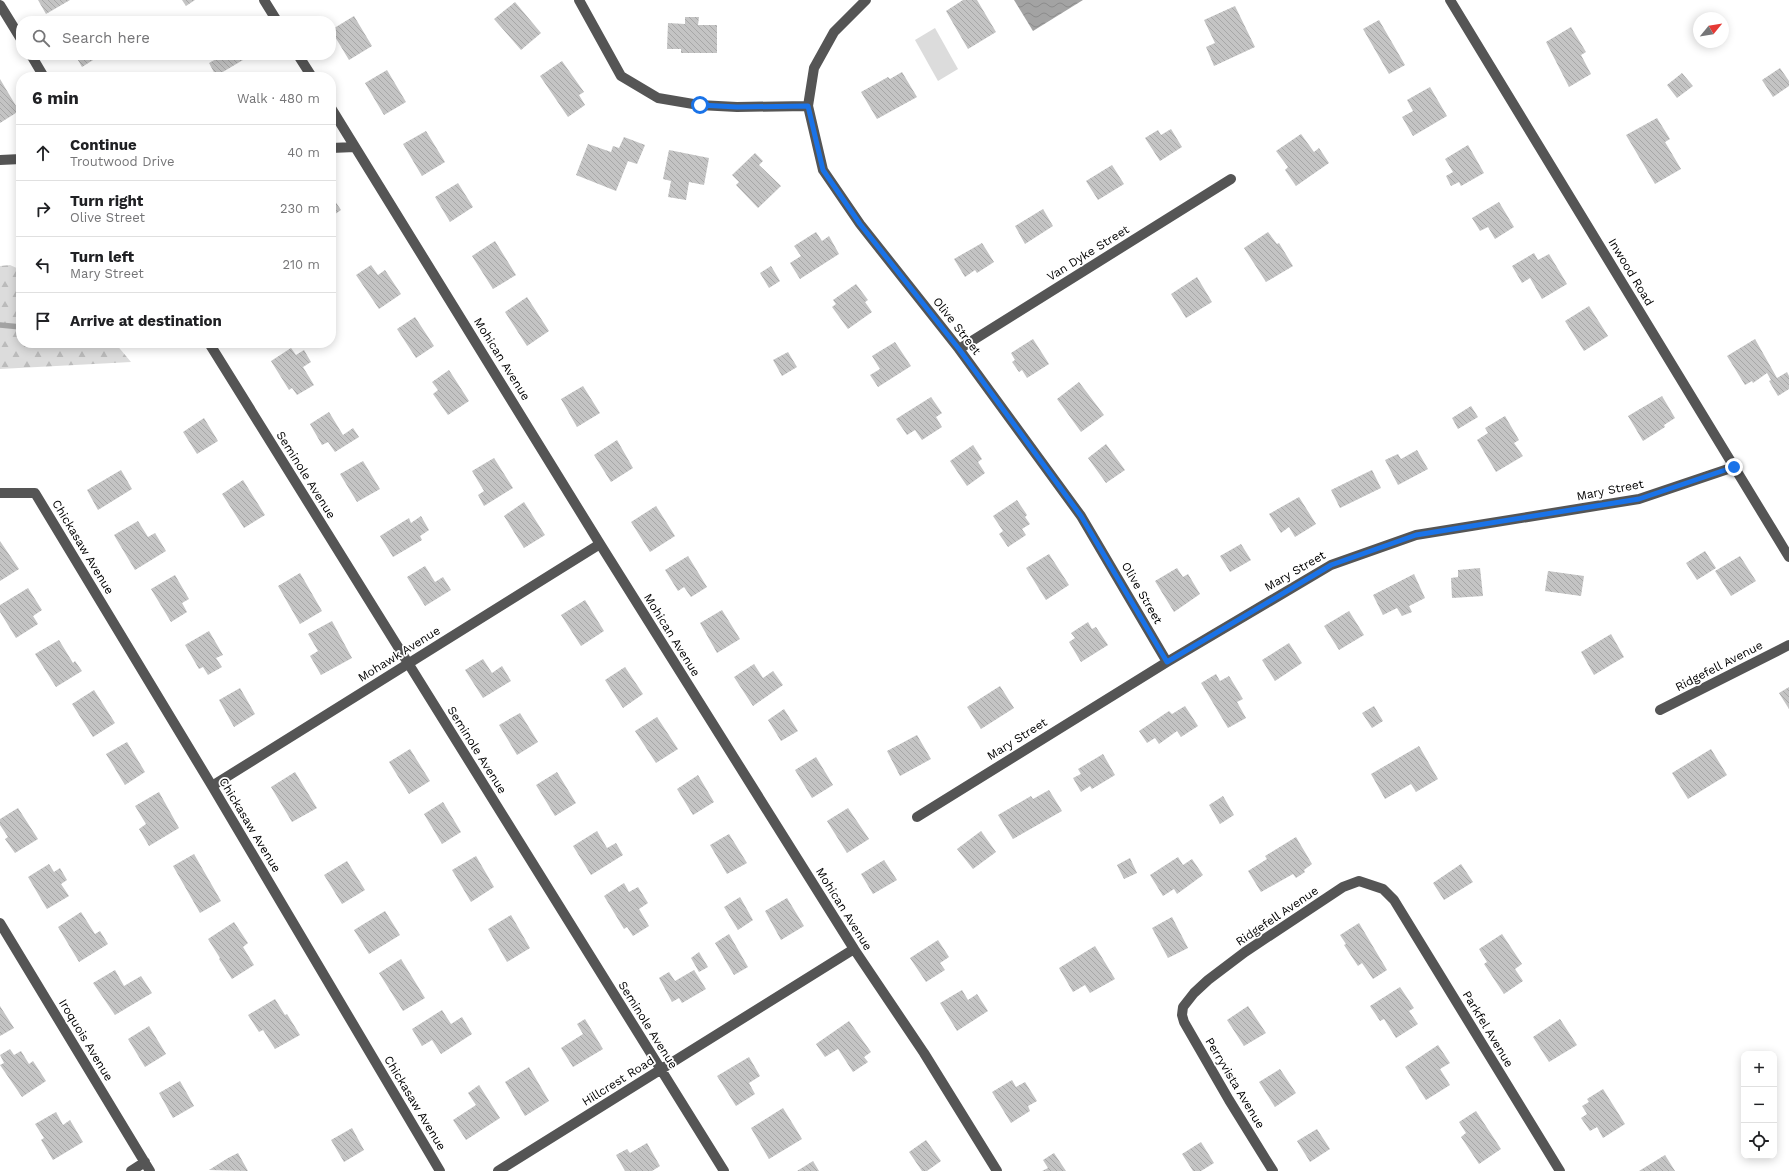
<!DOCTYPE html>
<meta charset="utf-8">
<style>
body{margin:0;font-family:"Work Sans",sans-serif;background:#f2f2f2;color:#202124}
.controls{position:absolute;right:12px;bottom:12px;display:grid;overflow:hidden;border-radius:8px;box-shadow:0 2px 10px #0003}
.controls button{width:36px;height:36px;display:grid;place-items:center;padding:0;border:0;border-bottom:1px solid #e0e0e0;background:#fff;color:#202124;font:20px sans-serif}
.compass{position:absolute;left:1693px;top:12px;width:36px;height:36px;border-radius:50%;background:#fff;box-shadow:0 2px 10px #0003;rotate:60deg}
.stop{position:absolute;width:12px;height:12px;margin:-9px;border:3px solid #1a73e8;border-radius:50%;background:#fff}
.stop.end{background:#1a73e8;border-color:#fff;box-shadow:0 1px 4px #0008}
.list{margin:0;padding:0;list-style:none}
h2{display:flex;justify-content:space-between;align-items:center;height:52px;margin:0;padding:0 16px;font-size:17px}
h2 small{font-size:13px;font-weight:400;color:#757577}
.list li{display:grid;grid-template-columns:26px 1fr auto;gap:12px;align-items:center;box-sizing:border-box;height:56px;padding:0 16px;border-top:1px solid #e0e0e0}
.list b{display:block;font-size:15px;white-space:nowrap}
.list p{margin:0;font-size:13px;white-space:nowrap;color:#757577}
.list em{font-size:13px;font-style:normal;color:#757577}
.icon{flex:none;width:22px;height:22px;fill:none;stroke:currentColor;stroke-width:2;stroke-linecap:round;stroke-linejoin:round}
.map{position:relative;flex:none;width:1789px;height:1171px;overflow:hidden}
.search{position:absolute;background:#fff;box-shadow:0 2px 10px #0003;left:16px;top:16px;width:320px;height:44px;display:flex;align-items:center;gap:10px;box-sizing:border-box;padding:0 14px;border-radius:16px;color:#757577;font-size:15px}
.panel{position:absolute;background:#fff;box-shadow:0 2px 10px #0003;left:16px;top:72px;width:320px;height:276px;border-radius:16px}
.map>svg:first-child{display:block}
.forest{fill:url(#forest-firs)}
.park{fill:#dcdcdc}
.water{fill:url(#water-waves)}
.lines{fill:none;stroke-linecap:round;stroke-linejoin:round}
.stream{stroke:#a3a3a3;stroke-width:5.5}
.building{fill:url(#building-back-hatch)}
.minor{stroke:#555;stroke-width:10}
.route{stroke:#1a73e8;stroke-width:5}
.labels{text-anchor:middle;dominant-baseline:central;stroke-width:3.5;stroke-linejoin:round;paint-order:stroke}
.street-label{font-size:12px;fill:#000;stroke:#fff}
</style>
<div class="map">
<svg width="1789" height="1171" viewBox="0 0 1789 1171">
<defs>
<pattern id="forest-firs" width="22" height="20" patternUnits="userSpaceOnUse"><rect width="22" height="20" fill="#dcdcdc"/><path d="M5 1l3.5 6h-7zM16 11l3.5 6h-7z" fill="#bbb"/></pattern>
<pattern id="water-waves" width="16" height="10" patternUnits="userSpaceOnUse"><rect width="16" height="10" fill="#a3a3a3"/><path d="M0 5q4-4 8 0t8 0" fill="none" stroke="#8b8b8b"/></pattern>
<pattern id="building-back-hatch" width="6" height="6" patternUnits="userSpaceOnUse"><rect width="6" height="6" fill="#c4c4c4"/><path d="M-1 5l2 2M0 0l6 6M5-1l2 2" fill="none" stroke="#a7a7a7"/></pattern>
</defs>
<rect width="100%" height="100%" fill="#fff"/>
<path class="forest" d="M 10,265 L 21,270 L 21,343 L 115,343 L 131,362 L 0,369 L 0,266 Z"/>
<path class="park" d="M 935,28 L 958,69 L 938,81 L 915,40 Z"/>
<path class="water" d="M 1014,0 L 1083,0 L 1033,31 Z"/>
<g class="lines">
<path class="stream" d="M 0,325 L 21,327"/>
</g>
<path class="building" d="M 38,0 L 70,0 L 46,14 Z
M 182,0 L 195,0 L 186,6 Z
M 963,0 L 977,0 L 996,32 L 968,49 L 946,11 Z
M 515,2 L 541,33 L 521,50 L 494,19 Z
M 1235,6 L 1255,47 L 1214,66 L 1206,47 L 1215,43 L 1204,20 Z
M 354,16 L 372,46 L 349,60 L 331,30 Z
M 685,17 L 699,17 L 698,25 L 717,25 L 717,53 L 681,53 L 681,49 L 667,49 L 668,23 L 685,24 Z
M 1379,20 L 1405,65 L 1389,74 L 1363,29 Z
M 1571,27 L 1586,52 L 1581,55 L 1591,74 L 1569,87 L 1546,42 Z
M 75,55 L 101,55 L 82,67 Z
M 216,55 L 247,55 L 248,57 L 216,76 L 209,63 L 218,58 Z
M 562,61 L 584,92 L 579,95 L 585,105 L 568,117 L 540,76 Z
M 1780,68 L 1789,81 L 1789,86 L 1773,97 L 1762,80 Z
M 387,70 L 406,102 L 384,115 L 365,83 Z
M 902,72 L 917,97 L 877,119 L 861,92 L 888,77 L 890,79 Z
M 119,73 L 122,77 L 112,77 Z
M 1682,73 L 1693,86 L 1677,98 L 1667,85 Z
M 0,79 L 19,111 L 0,123 Z
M 1430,87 L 1447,116 L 1413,136 L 1402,117 L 1413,111 L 1407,100 Z
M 1657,118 L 1670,139 L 1665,142 L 1681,169 L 1655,184 L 1626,135 Z
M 1171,129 L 1182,147 L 1160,161 L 1145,138 L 1158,130 L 1161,135 Z
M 426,131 L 445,162 L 422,176 L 403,144 Z
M 1301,134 L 1314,152 L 1319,148 L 1329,163 L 1296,186 L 1285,170 L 1288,167 L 1276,151 Z
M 624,137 L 645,145 L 637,164 L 628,161 L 616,191 L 576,175 L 588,144 L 611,152 L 613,146 L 619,148 Z
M 1468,145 L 1484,173 L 1461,186 L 1459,182 L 1451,186 L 1446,176 L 1453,172 L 1445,159 Z
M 669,150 L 709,158 L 704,185 L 689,182 L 686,200 L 668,197 L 671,181 L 663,179 Z
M 755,153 L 763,161 L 759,165 L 781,186 L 758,208 L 736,185 L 739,182 L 732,175 Z
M 1112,165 L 1124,184 L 1098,200 L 1086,181 Z
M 458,183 L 473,207 L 450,222 L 435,197 Z
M 331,195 L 341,210 L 331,217 Z
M 1499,202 L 1514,227 L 1495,239 L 1488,227 L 1480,231 L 1472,218 Z
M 1043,209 L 1053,226 L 1025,244 L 1015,226 Z
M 816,232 L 822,241 L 829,236 L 839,254 L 800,279 L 790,263 L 801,256 L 794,246 Z
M 1268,232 L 1277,244 L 1279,243 L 1293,266 L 1266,282 L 1244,248 Z
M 495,241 L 516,275 L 493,289 L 472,256 Z
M 982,243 L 994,262 L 977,273 L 975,270 L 965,277 L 954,259 Z
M 1534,253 L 1538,260 L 1549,254 L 1567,284 L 1542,299 L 1530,278 L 1522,283 L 1512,266 Z
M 371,265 L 378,275 L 385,270 L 401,294 L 379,309 L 356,275 Z
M 771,266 L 780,281 L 769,288 L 760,273 Z
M 1197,277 L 1212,302 L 1186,318 L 1171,294 Z
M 856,284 L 868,300 L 865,302 L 872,312 L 848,329 L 832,307 L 836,304 L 833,300 Z
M 527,297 L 549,331 L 527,346 L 505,312 Z
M 1589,306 L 1608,336 L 1584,351 L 1565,321 Z
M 415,317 L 434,346 L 416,358 L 397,329 Z
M 1033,339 L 1049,364 L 1027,378 L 1022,370 L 1019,372 L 1012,362 L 1015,360 L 1011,353 Z
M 1755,339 L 1777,378 L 1787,372 L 1789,376 L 1789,389 L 1778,396 L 1769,381 L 1771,380 L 1767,373 L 1753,383 L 1752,381 L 1745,385 L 1727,356 Z
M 895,342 L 911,366 L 878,387 L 870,375 L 880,369 L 872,356 Z
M 291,348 L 296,355 L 304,350 L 311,362 L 303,367 L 314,385 L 297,395 L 292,388 L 289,390 L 271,361 Z
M 788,352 L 797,367 L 782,376 L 773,360 Z
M 449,370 L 469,401 L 448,415 L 433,394 L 438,390 L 432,382 Z
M 1079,382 L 1104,415 L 1081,432 L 1057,399 Z
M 583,386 L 600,413 L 577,427 L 561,399 Z
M 1662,396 L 1675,418 L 1664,425 L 1665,427 L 1643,441 L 1628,416 Z
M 931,397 L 942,413 L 936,417 L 942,427 L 922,440 L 915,430 L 907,435 L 896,419 Z
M 1471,406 L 1478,417 L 1458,429 L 1452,418 Z
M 329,412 L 343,435 L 353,428 L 359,437 L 335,452 L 328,442 L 322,445 L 310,424 Z
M 1505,416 L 1519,440 L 1514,443 L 1523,456 L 1496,472 L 1477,440 L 1488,433 L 1485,428 Z
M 204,418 L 218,441 L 197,454 L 183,432 Z
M 617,440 L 633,468 L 611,482 L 594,455 Z
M 1106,444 L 1125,470 L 1106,483 L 1088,458 Z
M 973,445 L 982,459 L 978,462 L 985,473 L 967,486 L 950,461 Z
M 1417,450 L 1428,469 L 1398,485 L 1385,460 L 1398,454 L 1401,459 Z
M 494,458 L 513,488 L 484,506 L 478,495 L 484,491 L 472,471 Z
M 363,461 L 380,489 L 357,502 L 340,474 Z
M 121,470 L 132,489 L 98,510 L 87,490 Z
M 1372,470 L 1381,488 L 1340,508 L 1331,490 Z
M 243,480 L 265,515 L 244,528 L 222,494 Z
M 1299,497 L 1316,524 L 1295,537 L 1289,527 L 1281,533 L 1269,514 Z
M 1017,500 L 1027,515 L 1025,517 L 1030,524 L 1022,529 L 1026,535 L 1008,547 L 999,534 L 1003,531 L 993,516 Z
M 524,502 L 545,535 L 524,548 L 504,516 Z
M 656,506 L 675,536 L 650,552 L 631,522 Z
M 421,516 L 429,530 L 420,536 L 422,540 L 393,557 L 380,536 L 409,518 L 411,523 Z
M 138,521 L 148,537 L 155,533 L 166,551 L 135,570 L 114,535 Z
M 0,541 L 19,569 L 0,581 Z
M 1241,544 L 1251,560 L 1230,572 L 1220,556 Z
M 1705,551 L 1716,568 L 1697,580 L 1686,563 Z
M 1049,554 L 1069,585 L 1046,600 L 1026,568 Z
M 688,556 L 707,587 L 691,597 L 684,587 L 678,591 L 665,570 Z
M 1740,556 L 1756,581 L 1731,596 L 1715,571 Z
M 425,566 L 435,582 L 443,577 L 451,590 L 425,606 L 407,577 Z
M 1177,568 L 1183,577 L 1188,574 L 1200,594 L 1174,612 L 1155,581 Z
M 1480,568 L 1483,596 L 1452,598 L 1451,578 L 1458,577 L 1458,570 Z
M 1548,571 L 1584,576 L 1581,596 L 1545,591 Z
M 300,573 L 322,611 L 300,624 L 278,586 Z
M 1414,574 L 1425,598 L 1409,606 L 1412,612 L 1402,616 L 1397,608 L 1383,615 L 1373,595 Z
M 175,575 L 189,599 L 182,603 L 187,612 L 171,622 L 151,589 Z
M 28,588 L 42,610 L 33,616 L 38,624 L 16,638 L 0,612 L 0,605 Z
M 585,600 L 604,631 L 581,646 L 561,615 Z
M 722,610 L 740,639 L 717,653 L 700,623 Z
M 1349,611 L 1364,635 L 1339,650 L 1324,626 Z
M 332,621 L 352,658 L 321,675 L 310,656 L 318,651 L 308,634 Z
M 1088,622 L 1092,629 L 1096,627 L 1108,645 L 1081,662 L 1069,642 L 1075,638 L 1071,633 Z
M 209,631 L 223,655 L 216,658 L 222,667 L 208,675 L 203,667 L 199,669 L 185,645 Z
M 1611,634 L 1624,657 L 1594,675 L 1581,652 Z
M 59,640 L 73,663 L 75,661 L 82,671 L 56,687 L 35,654 Z
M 1289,643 L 1302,663 L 1275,681 L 1262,660 Z
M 483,659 L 492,673 L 502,666 L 511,681 L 483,698 L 465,670 Z
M 754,664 L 763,678 L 773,671 L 783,685 L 753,706 L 734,677 Z
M 625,667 L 643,694 L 623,708 L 605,680 Z
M 1216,674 L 1220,681 L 1229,676 L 1243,699 L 1237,702 L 1246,718 L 1228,728 L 1201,683 Z
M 1000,686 L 1014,708 L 981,729 L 967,707 Z
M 1789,687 L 1789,709 L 1779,693 Z
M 240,688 L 255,714 L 234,727 L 219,700 Z
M 94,690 L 115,723 L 93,737 L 72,704 Z
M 1185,706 L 1198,726 L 1181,737 L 1177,731 L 1159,744 L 1155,738 L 1147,743 L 1139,731 L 1169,711 L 1172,714 Z
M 1374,706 L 1383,721 L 1372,728 L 1362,713 Z
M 784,709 L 798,731 L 781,741 L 768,720 Z
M 520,713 L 538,742 L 517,755 L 499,725 Z
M 657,717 L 678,749 L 656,763 L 635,731 Z
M 917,735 L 931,759 L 900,776 L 887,751 Z
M 127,742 L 145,772 L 125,785 L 106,754 Z
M 1419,746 L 1438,779 L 1416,792 L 1411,784 L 1385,799 L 1371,774 Z
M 410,749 L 430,781 L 409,794 L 389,762 Z
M 1711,749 L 1727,775 L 1688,799 L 1672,773 Z
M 1103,754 L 1115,775 L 1092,789 L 1090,786 L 1081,792 L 1073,778 L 1081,774 L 1078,769 Z
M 816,757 L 833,785 L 812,798 L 795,770 Z
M 295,772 L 317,808 L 292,822 L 271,787 Z
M 557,772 L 576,803 L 555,816 L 536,785 Z
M 698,775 L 714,802 L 693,815 L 677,789 Z
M 1049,790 L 1062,811 L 1013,839 L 998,815 L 1031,796 L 1033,799 Z
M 159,792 L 179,828 L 149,846 L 139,829 L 146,824 L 135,806 Z
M 1223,796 L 1234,815 L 1220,824 L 1209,805 Z
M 443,802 L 461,832 L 442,844 L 424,814 Z
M 18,808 L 38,839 L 15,853 L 5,839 L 8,837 L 0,825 L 0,819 Z
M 848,808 L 869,839 L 847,853 L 827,821 Z
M 597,831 L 607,848 L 616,843 L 623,855 L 591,875 L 573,846 Z
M 981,831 L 996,852 L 973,869 L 957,849 Z
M 729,834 L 747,863 L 727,874 L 710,845 Z
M 1296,837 L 1312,864 L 1304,870 L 1305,872 L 1296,878 L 1293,874 L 1261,892 L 1248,871 L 1267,859 L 1265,856 Z
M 194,854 L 221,901 L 200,913 L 173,866 Z
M 476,856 L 494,887 L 471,902 L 452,870 Z
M 1178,857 L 1183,865 L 1192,859 L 1203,875 L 1177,894 L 1174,889 L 1163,896 L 1150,875 Z
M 1130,858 L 1137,873 L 1124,879 L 1117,865 Z
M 884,860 L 897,880 L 873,894 L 861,874 Z
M 347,861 L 365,890 L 342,904 L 324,875 Z
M 49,864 L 54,872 L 60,868 L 67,880 L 61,884 L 69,896 L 47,909 L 28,877 Z
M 1461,864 L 1473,882 L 1444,900 L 1433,883 Z
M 624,883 L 629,892 L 638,887 L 648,903 L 639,909 L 649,926 L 633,936 L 627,927 L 624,929 L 604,896 Z
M 740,897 L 753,920 L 738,930 L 724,907 Z
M 787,898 L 804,926 L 781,940 L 765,911 Z
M 385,911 L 400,935 L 369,954 L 354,930 Z
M 81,912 L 95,934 L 100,931 L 108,944 L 79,962 L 58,927 Z
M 511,915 L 530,948 L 507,962 L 488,929 Z
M 1172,917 L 1188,948 L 1168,958 L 1152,928 Z
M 234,922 L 248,943 L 243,947 L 254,965 L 232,979 L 219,959 L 220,958 L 208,939 Z
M 1359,923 L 1387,970 L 1373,979 L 1362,963 L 1358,966 L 1344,945 L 1346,944 L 1340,935 Z
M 729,934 L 748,967 L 734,975 L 715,943 Z
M 1502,934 L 1522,964 L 1515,969 L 1523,981 L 1504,994 L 1484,964 L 1487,962 L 1479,949 Z
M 938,940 L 949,957 L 940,963 L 945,970 L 926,982 L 910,958 Z
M 1095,946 L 1115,979 L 1090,993 L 1085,985 L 1073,992 L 1059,968 Z
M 699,952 L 708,967 L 699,972 L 691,958 Z
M 401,959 L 425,998 L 403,1011 L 379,973 Z
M 115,970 L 124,986 L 141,976 L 152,993 L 115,1015 L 93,983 Z
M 694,970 L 706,989 L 682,1003 L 679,998 L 672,1002 L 659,978 L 669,972 L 675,981 Z
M 1400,987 L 1414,1008 L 1409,1011 L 1418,1024 L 1396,1038 L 1384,1019 L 1380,1021 L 1370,1006 Z
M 962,990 L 968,1000 L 977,994 L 988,1011 L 957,1031 L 940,1003 Z
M 275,999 L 285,1015 L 287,1014 L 300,1035 L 275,1049 L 263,1030 L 259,1032 L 248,1015 Z
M 0,1006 L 14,1028 L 0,1036 Z
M 1248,1006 L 1266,1033 L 1244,1046 L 1227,1020 Z
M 442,1010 L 451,1024 L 462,1017 L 472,1034 L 441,1054 L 432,1040 L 422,1046 L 412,1029 Z
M 585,1019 L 603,1049 L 573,1067 L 561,1048 L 583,1034 L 577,1024 Z
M 1560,1019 L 1577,1045 L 1549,1062 L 1533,1037 Z
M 849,1021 L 871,1052 L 864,1057 L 868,1062 L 853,1072 L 838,1049 L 825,1057 L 816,1044 Z
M 149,1026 L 166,1054 L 145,1067 L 128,1039 Z
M 1438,1045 L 1450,1063 L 1440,1069 L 1450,1085 L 1426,1100 L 1405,1067 Z
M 10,1049 L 14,1055 L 21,1051 L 29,1064 L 33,1061 L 46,1081 L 22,1097 L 0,1065 L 4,1063 L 0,1055 Z
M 749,1057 L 760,1076 L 749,1083 L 755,1094 L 736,1106 L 717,1076 Z
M 529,1067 L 549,1101 L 525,1116 L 505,1082 Z
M 1280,1069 L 1296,1093 L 1275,1107 L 1259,1082 Z
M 1012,1080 L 1016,1087 L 1025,1082 L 1037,1101 L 1028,1106 L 1030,1111 L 1011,1123 L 992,1092 Z
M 180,1081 L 194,1106 L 173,1118 L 159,1093 Z
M 479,1085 L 500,1118 L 466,1140 L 453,1120 L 476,1105 L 468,1093 Z
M 1603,1089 L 1625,1124 L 1603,1138 L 1597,1127 L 1590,1131 L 1581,1118 L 1587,1114 L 1582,1106 L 1589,1102 L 1587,1099 Z
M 783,1108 L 802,1139 L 769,1159 L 751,1128 Z
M 1476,1111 L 1501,1149 L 1479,1164 L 1461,1137 L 1466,1133 L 1459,1122 Z
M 56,1112 L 63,1125 L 70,1120 L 83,1142 L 53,1160 L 41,1140 L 44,1138 L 35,1124 Z
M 352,1128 L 364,1150 L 344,1162 L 331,1140 Z
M 1317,1129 L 1330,1149 L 1310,1162 L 1297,1141 Z
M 926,1140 L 941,1161 L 927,1171 L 922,1171 L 909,1152 Z
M 1201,1142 L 1214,1163 L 1201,1171 L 1193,1171 L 1182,1154 Z
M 647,1143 L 660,1166 L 652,1171 L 625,1171 L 616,1155 L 627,1149 L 630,1153 Z
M 238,1153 L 248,1171 L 209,1170 L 228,1158 Z
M 1054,1153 L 1066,1171 L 1042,1171 L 1048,1168 L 1043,1160 Z
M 1665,1155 L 1675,1171 L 1639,1171 Z
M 813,1161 L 819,1171 L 797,1171 Z"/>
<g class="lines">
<path class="minor" d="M 264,0 L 277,21
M 579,0 L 621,76 L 658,98 L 699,105 L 737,107 L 808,106
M 866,0 L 834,32 L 814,68 L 808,106 L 823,170 L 860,224 L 959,349 L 1081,516 L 1167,662
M 1450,0 L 1789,557
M 0,5 L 21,39
M 31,55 L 44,77
M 298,55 L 312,77
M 331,108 L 600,544 L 854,949 L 924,1053 L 997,1171
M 331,148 L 355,147
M 0,160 L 21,159
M 209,343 L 724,1171
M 959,349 L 1231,179
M 0,493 L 35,493 L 212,786 L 440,1171
M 1660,710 L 1789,645
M 212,786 L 600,544
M 917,817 L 1167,662 L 1331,565 L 1416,535 L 1639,499 L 1734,467
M 0,923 L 150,1171
M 131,1171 L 145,1162
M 498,1171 L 854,949
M 1273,1171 L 1229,1100 L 1184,1022 L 1182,1015 L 1183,1007 L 1194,993 L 1208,980 L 1245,952 L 1343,887 L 1359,881 L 1383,889 L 1394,900 L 1560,1171"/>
</g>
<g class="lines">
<path class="route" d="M 700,105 L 737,107 L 808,106 L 823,170 L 860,224 L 959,349 L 1081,516 L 1167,662 L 1331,565 L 1416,535 L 1639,499 L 1734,467"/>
</g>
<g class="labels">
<g class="street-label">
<text transform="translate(1088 253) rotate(-32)">Van Dyke Street</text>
<text transform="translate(1631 272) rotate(59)">Inwood Road</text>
<text transform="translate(957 326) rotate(52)">Olive Street</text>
<text transform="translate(502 359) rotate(58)">Mohican Avenue</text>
<text transform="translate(306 475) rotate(58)">Seminole Avenue</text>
<text transform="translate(1610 490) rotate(-11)">Mary Street</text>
<text transform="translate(83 547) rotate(59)">Chickasaw Avenue</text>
<text transform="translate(1295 571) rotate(-30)">Mary Street</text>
<text transform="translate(1142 593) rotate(60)">Olive Street</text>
<text transform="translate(672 635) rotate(58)">Mohican Avenue</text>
<text transform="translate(399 654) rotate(-32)">Mohawk Avenue</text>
<text transform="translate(1719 666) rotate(-27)">Ridgefell Avenue</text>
<text transform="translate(1017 739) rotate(-32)">Mary Street</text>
<text transform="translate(477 750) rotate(58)">Seminole Avenue</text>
<text transform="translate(250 825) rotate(59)">Chickasaw Avenue</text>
<text transform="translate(844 909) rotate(58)">Mohican Avenue</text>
<text transform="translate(1277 916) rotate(-34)">Ridgefell Avenue</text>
<text transform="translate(648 1025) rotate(58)">Seminole Avenue</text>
<text transform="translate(1488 1029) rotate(59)">Parkfel Avenue</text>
<text transform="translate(86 1040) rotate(59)">Iroquois Avenue</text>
<text transform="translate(618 1081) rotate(-32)">Hillcrest Road</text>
<text transform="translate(1235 1083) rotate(59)">Perryvista Avenue</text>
<text transform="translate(415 1103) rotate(59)">Chickasaw Avenue</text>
</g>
</g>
</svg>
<div class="controls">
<button>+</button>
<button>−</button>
<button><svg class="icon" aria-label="locate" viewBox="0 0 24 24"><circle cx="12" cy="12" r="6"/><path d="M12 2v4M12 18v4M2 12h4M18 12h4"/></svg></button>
</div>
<svg class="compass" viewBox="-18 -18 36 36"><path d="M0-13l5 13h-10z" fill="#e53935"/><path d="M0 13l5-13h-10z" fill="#757577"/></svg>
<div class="stop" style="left:700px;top:105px"></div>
<div class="stop end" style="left:1734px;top:467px"></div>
<div class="search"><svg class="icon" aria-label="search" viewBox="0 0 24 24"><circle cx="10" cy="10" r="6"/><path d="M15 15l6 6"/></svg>Search here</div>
<section class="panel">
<h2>6 min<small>Walk · 480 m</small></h2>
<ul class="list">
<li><svg class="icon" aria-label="ahead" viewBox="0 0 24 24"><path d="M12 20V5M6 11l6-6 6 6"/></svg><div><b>Continue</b><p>Troutwood Drive</p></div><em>40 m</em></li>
<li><svg class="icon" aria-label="right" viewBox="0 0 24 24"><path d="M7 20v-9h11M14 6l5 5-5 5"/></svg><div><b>Turn right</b><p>Olive Street</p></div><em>230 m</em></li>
<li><svg class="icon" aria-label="left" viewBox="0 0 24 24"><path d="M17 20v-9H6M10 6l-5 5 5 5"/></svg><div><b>Turn left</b><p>Mary Street</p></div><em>210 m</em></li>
<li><svg class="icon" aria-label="arrive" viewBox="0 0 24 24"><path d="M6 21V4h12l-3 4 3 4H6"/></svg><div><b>Arrive at destination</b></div></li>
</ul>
</section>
</div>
